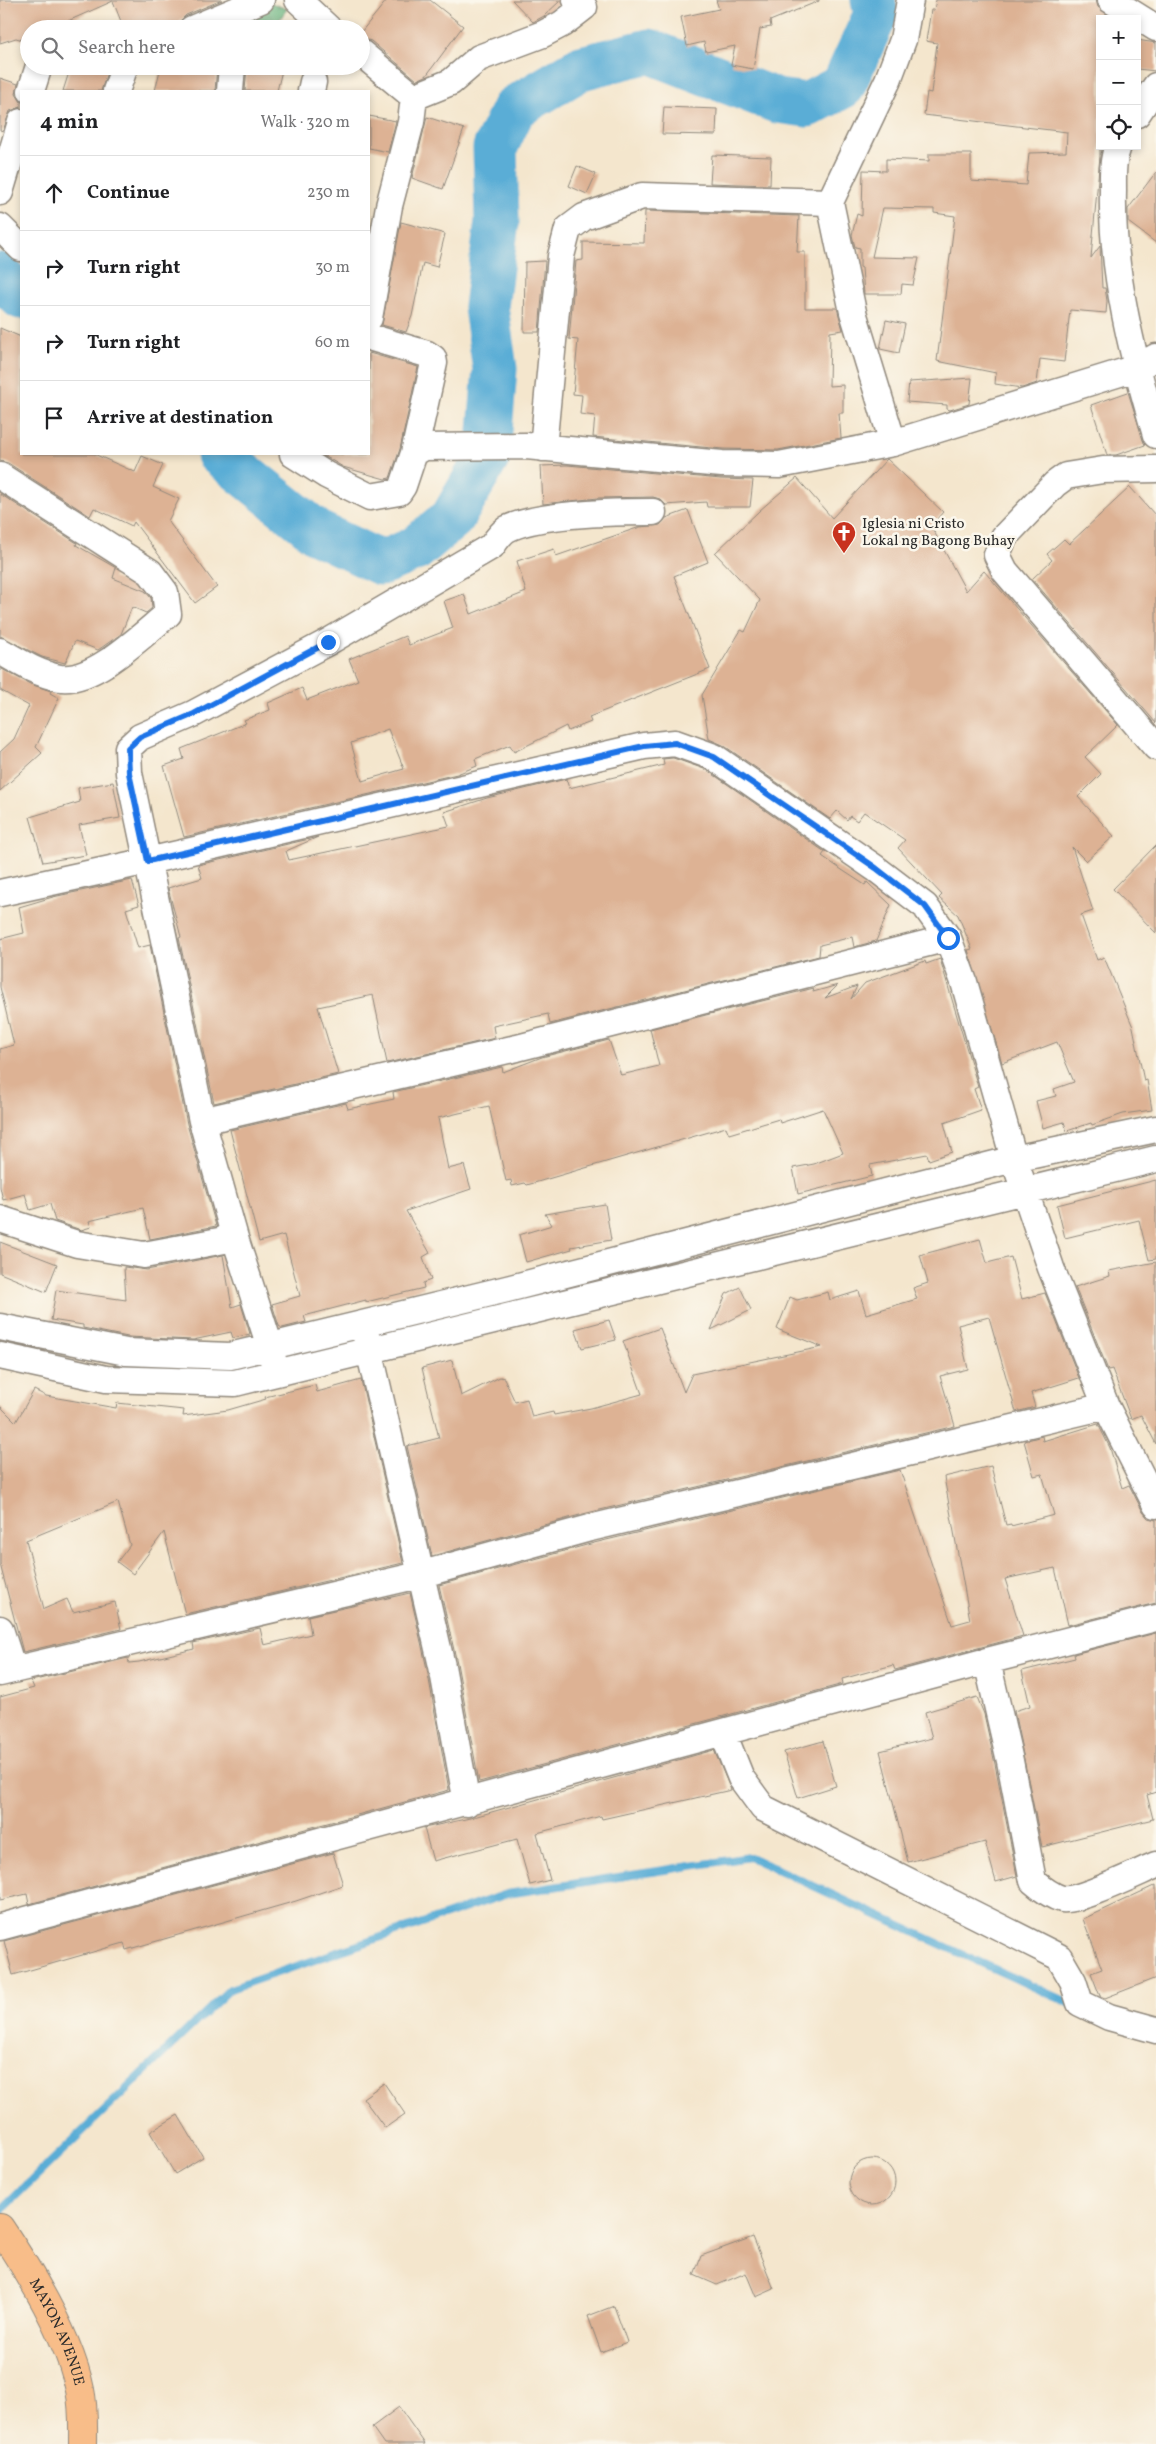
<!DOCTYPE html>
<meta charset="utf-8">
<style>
body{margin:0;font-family:Vollkorn,serif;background:#f2f2f2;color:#202124}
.controls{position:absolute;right:15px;top:15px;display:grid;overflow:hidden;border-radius:0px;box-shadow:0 2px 8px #0003}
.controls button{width:45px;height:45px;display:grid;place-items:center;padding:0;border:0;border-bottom:1px solid #e0e0e0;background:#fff;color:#202124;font:25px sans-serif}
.stop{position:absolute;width:15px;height:15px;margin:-11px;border:4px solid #1a73e8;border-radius:50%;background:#fff}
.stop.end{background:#1a73e8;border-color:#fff;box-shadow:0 1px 5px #0008}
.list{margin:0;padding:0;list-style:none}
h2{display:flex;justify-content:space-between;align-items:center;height:65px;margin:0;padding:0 20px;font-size:21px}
h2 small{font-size:16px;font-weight:400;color:#757577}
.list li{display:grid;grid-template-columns:32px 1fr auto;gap:15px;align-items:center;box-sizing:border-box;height:75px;padding:0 20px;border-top:1px solid #e0e0e0}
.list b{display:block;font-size:19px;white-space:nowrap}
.list em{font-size:16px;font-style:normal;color:#757577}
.icon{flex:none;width:28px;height:28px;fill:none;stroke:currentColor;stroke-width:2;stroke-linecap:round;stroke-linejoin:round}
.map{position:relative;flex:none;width:1156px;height:2444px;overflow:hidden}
.search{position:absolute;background:#fff;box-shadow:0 2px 8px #0003;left:20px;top:20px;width:350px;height:55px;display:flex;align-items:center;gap:12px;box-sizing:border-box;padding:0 18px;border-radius:28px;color:#757577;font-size:19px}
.panel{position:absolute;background:#fff;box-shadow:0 2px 8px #0003;left:20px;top:90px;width:350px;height:365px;border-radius:0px}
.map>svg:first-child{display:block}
.forest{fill:url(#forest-crowns);stroke:#486e52}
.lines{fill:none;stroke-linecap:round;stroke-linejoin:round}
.stream{stroke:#5aadd6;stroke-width:8}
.river{stroke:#5aadd6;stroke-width:45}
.building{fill:#ddb294;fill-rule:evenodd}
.minor-casing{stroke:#90887c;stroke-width:29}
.major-casing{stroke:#90887c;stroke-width:30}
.minor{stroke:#fff;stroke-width:26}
.major{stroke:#f8bd89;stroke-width:28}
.route{stroke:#1a73e8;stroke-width:6}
.labels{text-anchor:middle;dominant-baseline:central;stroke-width:5;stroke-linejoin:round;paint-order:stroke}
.poi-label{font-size:15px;fill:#2b2b2b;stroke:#fbf7ec;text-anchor:start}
.street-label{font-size:15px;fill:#2b2b2b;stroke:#fbf7ec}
</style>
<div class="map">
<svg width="1156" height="2444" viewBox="0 0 1156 2444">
<defs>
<pattern id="forest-crowns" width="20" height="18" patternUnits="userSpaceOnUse" patternTransform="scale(1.25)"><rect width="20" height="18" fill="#64b079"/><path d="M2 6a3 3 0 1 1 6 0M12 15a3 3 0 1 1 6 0" fill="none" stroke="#538f63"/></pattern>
</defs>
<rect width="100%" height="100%" fill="#fbf7ec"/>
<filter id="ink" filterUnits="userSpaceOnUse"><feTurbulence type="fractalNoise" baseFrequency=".02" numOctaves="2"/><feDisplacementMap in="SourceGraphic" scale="10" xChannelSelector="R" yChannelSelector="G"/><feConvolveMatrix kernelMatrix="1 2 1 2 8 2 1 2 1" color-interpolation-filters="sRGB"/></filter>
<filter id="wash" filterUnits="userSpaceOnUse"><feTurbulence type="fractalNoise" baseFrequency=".0096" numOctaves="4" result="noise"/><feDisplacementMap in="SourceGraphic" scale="20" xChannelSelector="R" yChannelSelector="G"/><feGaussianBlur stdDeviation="1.12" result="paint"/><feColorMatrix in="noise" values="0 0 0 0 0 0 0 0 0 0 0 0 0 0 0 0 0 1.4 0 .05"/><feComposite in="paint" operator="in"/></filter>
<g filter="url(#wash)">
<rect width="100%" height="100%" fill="#f4e6cd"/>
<path class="forest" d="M 264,0 L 287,9 L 280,19 L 283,29 L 194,29 Z"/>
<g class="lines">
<path class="stream" d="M 0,2211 L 230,1989 L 507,1894 L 750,1857 L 1073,2005"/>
<path class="river" d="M 0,275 L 21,297
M 219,454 L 318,533 L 381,563 L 415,549 L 453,517 L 488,456 L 495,369 L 486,307 L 497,221 L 495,148 L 514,108 L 581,68 L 649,51 L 777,101 L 807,105 L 843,86 L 876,14 L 873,0"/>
</g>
<g id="blocks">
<path class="building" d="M 0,0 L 222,0 L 186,15 L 173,29 L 124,29 L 113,1 L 50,29 L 29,29 L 29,38 L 23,40 L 16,38 L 0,43 Z
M 387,0 L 430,0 L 463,26 L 426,76 L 417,80 L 371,41 L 361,38 L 361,32 Z
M 512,0 L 561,0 L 544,16 L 533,22 Z
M 716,0 L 819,0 L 819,1 L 770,21 L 771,27 L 760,29 L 753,69 L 731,65 L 735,46 L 706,52 L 704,42 L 687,46 L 681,17 L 719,9 Z
M 936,0 L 1096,0 L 1098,7 L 1112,18 L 1100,19 L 1100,156 L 1091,258 L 1100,246 L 1102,288 L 1105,288 L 1107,301 L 1106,313 L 1070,310 L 1064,362 L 1040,359 L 1037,383 L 1022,388 L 995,384 L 996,373 L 937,361 L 955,216 L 934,213 L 934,209 L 883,208 L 872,257 L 919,258 L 913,285 L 902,284 L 901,294 L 864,294 L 862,268 L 860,267 L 860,248 L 855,247 L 852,235 L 857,214 L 862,216 L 863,170 L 886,171 L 886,159 L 929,161 L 929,154 L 971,154 L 971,181 L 1026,185 L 1029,153 L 1066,152 L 1067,132 L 924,115 L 927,92 L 931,93 L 937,43 L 926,41 L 931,10 L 934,10 Z
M 1137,40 L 1156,43 L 1156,71 L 1137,69 Z
M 71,66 L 109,66 L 101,91 L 63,91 Z
M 161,66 L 217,66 L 215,91 L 155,91 Z
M 247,66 L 283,66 L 277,91 L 245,91 Z
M 0,78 L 18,84 L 16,94 L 21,102 L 21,107 L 10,111 L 3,131 L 0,130 Z
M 664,107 L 717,109 L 716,135 L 662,134 Z
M 369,116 L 396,121 L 388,152 L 369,148 Z
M 427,117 L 464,129 L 443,189 L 412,178 Z
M 712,155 L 771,157 L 770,185 L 710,183 Z
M 577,166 L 596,174 L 587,194 L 569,186 Z
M 1156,172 L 1156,243 L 1128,222 L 1128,209 Z
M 645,211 L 799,216 L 797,252 L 805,252 L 805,308 L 837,308 L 843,330 L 830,332 L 829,386 L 843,385 L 843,413 L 839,413 L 841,438 L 778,450 L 723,449 L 593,437 L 595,416 L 580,414 L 582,395 L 573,394 L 578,340 L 569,339 L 576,261 L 583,260 L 583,242 L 644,243 Z
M 401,222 L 445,234 L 437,267 L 423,263 L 412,316 L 406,332 L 382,325 Z
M 545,261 L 539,332 L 524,332 L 525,262 Z
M 886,320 L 905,324 L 899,353 L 880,349 Z
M 0,328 L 21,337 L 21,454 L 94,454 L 135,472 L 142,456 L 163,465 L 153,487 L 179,499 L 168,521 L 217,587 L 195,603 L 134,522 L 132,526 L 94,508 L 90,516 L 8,463 L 0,461 Z
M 369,353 L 418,367 L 400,449 L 390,478 L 385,479 L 343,467 L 321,454 L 369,454 Z
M 972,378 L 969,404 L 950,410 L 947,409 L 947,405 L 907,402 L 909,382 Z
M 1128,392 L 1145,445 L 1116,455 L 1107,455 L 1091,405 Z
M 887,459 L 943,512 L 931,526 L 966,591 L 984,571 L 1118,725 L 1085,757 L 1101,774 L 1078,797 L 1114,836 L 1086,861 L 1072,847 L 1093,911 L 1081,915 L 1097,960 L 1104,957 L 1133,1027 L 1144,1081 L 1147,1080 L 1152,1110 L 1123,1114 L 1092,1125 L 1091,1123 L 1067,1131 L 1064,1122 L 1043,1128 L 1036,1101 L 1056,1096 L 1054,1089 L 1074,1082 L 1057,1042 L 1002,1063 L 968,950 L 972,949 L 958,915 L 939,898 L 942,895 L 898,848 L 905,840 L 864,812 L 857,821 L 850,816 L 847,820 L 837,811 L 830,819 L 723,745 L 709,739 L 702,695 L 741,630 L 745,632 L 760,600 L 715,553 L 759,511 L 797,478 L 832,518 Z
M 567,465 L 721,479 L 753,480 L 750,507 L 707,507 L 706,502 L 666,505 L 660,499 L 653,497 L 598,498 L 543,504 L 541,466 Z
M 1130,487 L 1156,516 L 1156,723 L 1032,579 L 1052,560 L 1047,554 L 1064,539 L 1069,544 Z
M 0,494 L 77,543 L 76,545 L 116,568 L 113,578 L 145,591 L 151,598 L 152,608 L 146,613 L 132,607 L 121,634 L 98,650 L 75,641 L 65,663 L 42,657 L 0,636 Z
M 688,510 L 708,562 L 674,576 L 710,669 L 589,717 L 591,722 L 568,731 L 566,726 L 514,752 L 510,745 L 475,759 L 477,766 L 457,774 L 184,837 L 164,766 L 184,759 L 181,749 L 246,723 L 244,720 L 270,710 L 268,703 L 302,688 L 307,700 L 358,680 L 349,659 L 405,636 L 409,645 L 453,628 L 444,601 L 464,594 L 471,614 L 526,592 L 517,561 L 554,549 L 556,556 L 640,527 L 660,525 L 666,518 ZM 388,729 L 404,769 L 362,781 L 351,743 Z
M 0,668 L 30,684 L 51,691 L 50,693 L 59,698 L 36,747 L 42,753 L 0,791 L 0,752 L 14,739 L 29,706 L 0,690 Z
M 673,758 L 707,770 L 825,852 L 822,856 L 842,870 L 865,885 L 867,882 L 891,905 L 876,941 L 854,947 L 852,937 L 820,945 L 819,956 L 550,1024 L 548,1014 L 493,1026 L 495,1038 L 387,1063 L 373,995 L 318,1007 L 338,1074 L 214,1103 L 179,938 L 181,937 L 168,888 L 202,878 L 198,865 L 318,837 L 286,851 L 289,860 L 449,826 L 444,812 L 487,798 L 566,779 L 569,788 L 664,765 L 663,759 Z
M 113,782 L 120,818 L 79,825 L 86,855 L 43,862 L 30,817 L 80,802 L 78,788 Z
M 1156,845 L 1156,933 L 1113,889 Z
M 132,880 L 139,905 L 126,909 L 138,948 L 150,945 L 187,1124 L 216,1226 L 150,1239 L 143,1208 L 89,1221 L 91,1227 L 81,1230 L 55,1221 L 50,1204 L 30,1210 L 25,1194 L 3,1200 L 0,1187 L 0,1049 L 14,1045 L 0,987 L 0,939 L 24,933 L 19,907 L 53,897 Z
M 940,959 L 978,1087 L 974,1089 L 981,1110 L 944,1123 L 952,1152 L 929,1160 L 927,1154 L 870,1165 L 872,1176 L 798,1194 L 793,1168 L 814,1164 L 843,1153 L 823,1109 L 780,1123 L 779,1119 L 729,1134 L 726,1127 L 527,1185 L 525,1183 L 512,1186 L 511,1180 L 506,1181 L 489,1106 L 438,1118 L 448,1169 L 464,1165 L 471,1189 L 406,1211 L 430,1253 L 423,1257 L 431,1280 L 423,1283 L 424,1288 L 366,1302 L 366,1300 L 304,1316 L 306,1322 L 282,1328 L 279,1326 L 272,1304 L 300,1296 L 284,1235 L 259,1242 L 230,1130 L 346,1103 L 348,1109 L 394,1099 L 393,1092 L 502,1067 L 503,1072 L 542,1057 L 609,1040 L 621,1075 L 659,1066 L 650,1029 L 814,988 L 813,992 L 838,985 L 825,998 L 857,986 L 851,999 L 865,983 L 925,961 L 926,964 Z
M 1156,1180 L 1156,1259 L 1149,1260 L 1139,1220 L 1065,1238 L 1057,1205 Z
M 605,1204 L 611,1240 L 571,1247 L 572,1249 L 526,1262 L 519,1235 L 552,1225 L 545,1214 Z
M 980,1239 L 987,1263 L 1011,1257 L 1022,1299 L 1045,1293 L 1079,1378 L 1031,1393 L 1035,1407 L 1016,1412 L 989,1317 L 958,1325 L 968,1369 L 940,1376 L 955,1426 L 587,1513 L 432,1556 L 407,1446 L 439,1438 L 422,1368 L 452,1360 L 461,1396 L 500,1377 L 504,1378 L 515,1402 L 527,1399 L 532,1417 L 553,1412 L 554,1415 L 591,1408 L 642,1394 L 623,1341 L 660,1328 L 684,1392 L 692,1374 L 822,1347 L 777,1329 L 790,1297 L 797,1300 L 828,1292 L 830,1300 L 859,1291 L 866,1314 L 917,1299 L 913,1288 L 928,1283 L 920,1255 Z
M 0,1242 L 57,1264 L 46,1292 L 0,1273 Z
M 223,1255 L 232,1307 L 241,1304 L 250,1334 L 233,1338 L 231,1332 L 193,1340 L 128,1337 L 83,1328 L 83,1325 L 51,1320 L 56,1290 L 126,1300 L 124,1267 L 147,1270 Z
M 1156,1262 L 1156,1444 L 1141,1415 L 1131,1419 L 1112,1369 L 1108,1370 L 1075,1287 L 1110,1276 L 1109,1271 Z
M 740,1287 L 751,1310 L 711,1330 L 726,1294 Z
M 609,1320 L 616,1340 L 582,1348 L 575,1329 Z
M 361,1380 L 403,1563 L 185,1614 L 164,1532 L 133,1574 L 117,1562 L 130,1545 L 118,1502 L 26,1540 L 44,1609 L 67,1599 L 73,1612 L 115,1602 L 121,1629 L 23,1652 L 0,1564 L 0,1406 L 16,1422 L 34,1390 L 46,1396 L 116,1408 L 117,1403 L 184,1410 L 183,1416 L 228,1410 L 266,1399 L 265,1397 L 315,1385 L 317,1392 Z
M 1098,1424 L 1110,1448 L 1122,1488 L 1129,1485 L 1143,1512 L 1148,1518 L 1156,1520 L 1156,1603 L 1068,1625 L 1055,1568 L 1005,1579 L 1023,1636 L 895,1670 L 893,1665 L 842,1679 L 843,1684 L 479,1782 L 457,1663 L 439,1585 L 594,1543 L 900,1470 L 952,1625 L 970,1620 L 944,1477 L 991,1466 L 1006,1525 L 1011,1524 L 1011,1526 L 1054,1515 L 1042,1474 L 1034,1476 L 1024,1441 L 1042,1436 L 1043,1441 Z
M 410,1593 L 427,1669 L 449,1790 L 29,1904 L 27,1894 L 0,1900 L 0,1697 L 34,1688 L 31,1681 L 128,1658 L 129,1663 L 139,1662 L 194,1649 L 193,1643 L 260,1628 L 264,1645 L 311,1634 L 308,1616 Z
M 1156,1633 L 1156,1792 L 1147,1795 L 1153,1819 L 1042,1847 L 1014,1711 L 1030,1706 L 1022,1671 L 1075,1658 L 1074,1654 Z
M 977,1697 L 984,1714 L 995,1764 L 1017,1876 L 996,1882 L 985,1842 L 908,1862 L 880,1751 L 932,1738 L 925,1712 Z
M 823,1741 L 836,1786 L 798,1798 L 784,1752 Z
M 714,1750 L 731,1790 L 602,1819 L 601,1816 L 537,1833 L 550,1880 L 530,1885 L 517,1839 L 433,1861 L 424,1828 L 470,1818 Z
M 333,1853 L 343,1885 L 296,1901 L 126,1950 L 124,1943 L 13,1975 L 4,1941 Z
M 1156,1885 L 1156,1978 L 1105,1998 L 1100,1996 L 1091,1973 L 1102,1969 L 1083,1919 Z
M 384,2083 L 405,2114 L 385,2128 L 363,2098 Z
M 178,2115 L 203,2157 L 175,2174 L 150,2132 Z
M849 2182a23 23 0 1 1 46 0a23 23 0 1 1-46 0Z
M 753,2237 L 774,2289 L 756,2297 L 746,2273 L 717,2285 L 694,2275 L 701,2256 Z
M 614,2306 L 627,2342 L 601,2352 L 588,2316 Z
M 399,2407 L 425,2444 L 384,2444 L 372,2427 Z"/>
</g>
</g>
<g filter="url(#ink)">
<use href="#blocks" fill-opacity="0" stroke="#90887c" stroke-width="1"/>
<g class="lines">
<g class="minor-casing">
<path id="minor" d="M 298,0 L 329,29
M 1111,0 L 1156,28
M 192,29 L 261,0
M 361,53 L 414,97 L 411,122 L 389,206 L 369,318
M 31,91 L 39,66
M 116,91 L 125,66
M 230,91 L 232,66
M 311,91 L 313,82
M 414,97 L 451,82 L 479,58 L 543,34 L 562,24 L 584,7 L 576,0
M 1137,114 L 1156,86
M 1118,146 C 1112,161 1113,176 1113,191 C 1111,272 1133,358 1156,435
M 0,192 L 21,122
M 0,227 L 21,248
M 369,337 L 427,354 L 433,358 L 434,363 L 414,453
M 893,443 L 853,312 L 830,202 L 888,80 L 903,40 L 910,0
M 543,448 L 561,256 L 568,229 L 584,217 L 642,196 L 830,202
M 293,454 L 326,475 L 370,497 L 399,492 L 403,486 L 414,453 L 424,447 L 526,446 L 722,464 L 779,465 L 893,443 L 1136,368 L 1156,357
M 1156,469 L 1103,470 L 1066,476 L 1055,484 L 1004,537 L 997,555 L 1005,571 L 1156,747
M 0,476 L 150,572 L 165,592 L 168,614 C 143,634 94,683 60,678 C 38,674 19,662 0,651
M 0,893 L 148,861 L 644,746 L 675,743 L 714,757 L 875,868 L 925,906 L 948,938 L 964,982 L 1014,1159 L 1051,1268 L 1106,1406 L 1156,1505
M 202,1121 L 517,1048 L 948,938
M 0,1219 L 77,1244 L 144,1255 L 235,1238
M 0,1327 L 126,1352 L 230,1356 L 507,1289 L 1014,1159 L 1156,1129
M 365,1332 L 442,1666 L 467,1803
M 0,1356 L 106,1379 L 235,1383 L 1156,1159
M 276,1373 L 270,1347 L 235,1238 L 202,1121 L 129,773 L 128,748 L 140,737 L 193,714 L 328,642 L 492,546 C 496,540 501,533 507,529 C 539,513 616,512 653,512
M 0,1629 L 13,1670
M 987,1661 L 1010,1761 L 1033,1881 C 1041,1888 1051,1896 1062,1899 C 1078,1902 1139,1872 1156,1865
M 0,1673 L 419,1575 L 590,1528 L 1106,1406
M 723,1733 L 741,1778 L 763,1808 L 1059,1957 L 1073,1981 L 1080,2003 L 1109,2017 L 1156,2030
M 0,1927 L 987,1661 L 1156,1618"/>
</g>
<g class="major-casing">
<g id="major">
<path id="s1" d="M 0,2228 C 31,2274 69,2336 80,2390 C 84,2408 83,2426 83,2444"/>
</g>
</g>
<use href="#minor" class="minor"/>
<use href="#major" class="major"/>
</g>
</g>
<g class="lines" filter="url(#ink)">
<path class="route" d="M 328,642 L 194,714 L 140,737 L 128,748 L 129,773 L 148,861 L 644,746 L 675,743 L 714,757 L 876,868 L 925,906 L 948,938"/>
</g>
<defs>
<g id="church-pin" transform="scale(1.25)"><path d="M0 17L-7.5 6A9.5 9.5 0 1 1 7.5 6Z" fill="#c8321e" stroke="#fbf7ec"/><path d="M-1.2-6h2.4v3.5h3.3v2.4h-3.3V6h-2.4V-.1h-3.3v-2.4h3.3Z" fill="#fff"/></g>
</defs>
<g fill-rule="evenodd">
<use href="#church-pin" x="844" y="533"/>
</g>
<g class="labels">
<g class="poi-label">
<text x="862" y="524">Iglesia ni Cristo<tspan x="862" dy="17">Lokal ng Bagong Buhay</tspan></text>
</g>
<g class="street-label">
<text stroke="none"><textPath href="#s1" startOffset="119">MAYON AVENUE</textPath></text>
</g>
</g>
</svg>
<div class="controls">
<button>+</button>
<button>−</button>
<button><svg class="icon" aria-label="locate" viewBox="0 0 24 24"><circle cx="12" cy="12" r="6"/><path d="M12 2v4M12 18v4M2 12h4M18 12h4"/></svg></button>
</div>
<div class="stop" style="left:948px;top:938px"></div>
<div class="stop end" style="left:328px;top:642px"></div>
<div class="search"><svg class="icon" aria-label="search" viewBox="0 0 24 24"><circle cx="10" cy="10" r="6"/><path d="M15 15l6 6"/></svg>Search here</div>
<section class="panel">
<h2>4 min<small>Walk · 320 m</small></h2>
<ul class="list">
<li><svg class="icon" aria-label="ahead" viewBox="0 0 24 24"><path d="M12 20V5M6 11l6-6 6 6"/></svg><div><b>Continue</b></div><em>230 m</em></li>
<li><svg class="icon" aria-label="right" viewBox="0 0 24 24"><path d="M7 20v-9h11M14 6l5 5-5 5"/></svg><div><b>Turn right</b></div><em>30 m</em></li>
<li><svg class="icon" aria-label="right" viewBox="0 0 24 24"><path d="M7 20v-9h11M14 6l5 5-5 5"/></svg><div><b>Turn right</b></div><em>60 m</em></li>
<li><svg class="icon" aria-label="arrive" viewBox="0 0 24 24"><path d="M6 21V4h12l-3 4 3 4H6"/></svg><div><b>Arrive at destination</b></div></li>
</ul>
</section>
</div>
